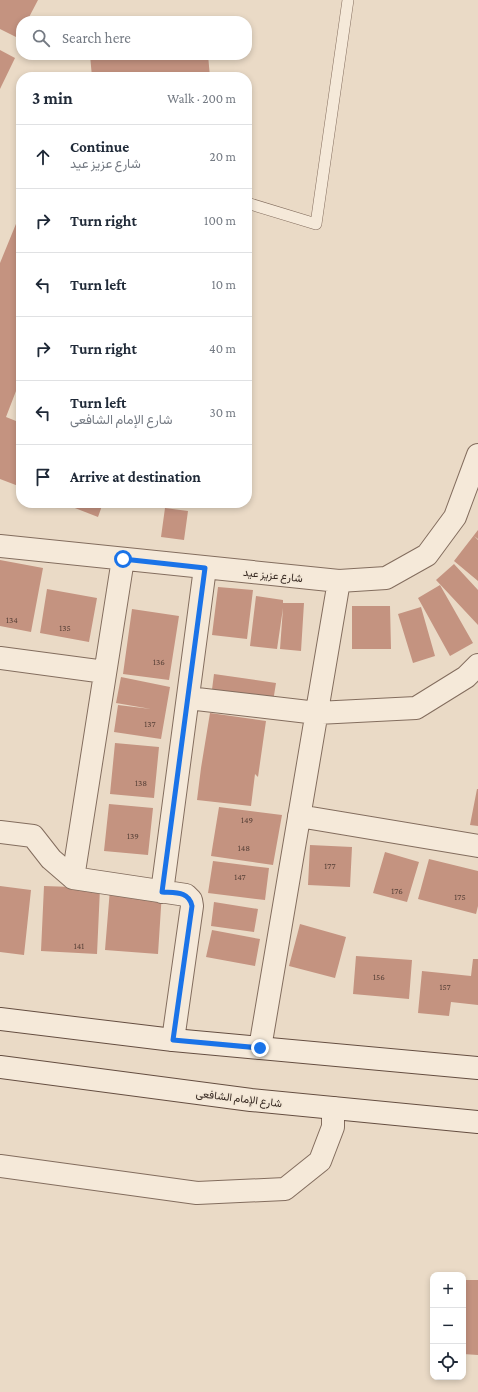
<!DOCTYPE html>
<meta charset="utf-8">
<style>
body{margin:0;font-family:"Crimson Pro",Vazirmatn,serif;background:#f2f2f3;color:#1f2937}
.controls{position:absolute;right:12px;bottom:12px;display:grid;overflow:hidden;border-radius:8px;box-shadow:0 2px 6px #0003}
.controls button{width:36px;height:36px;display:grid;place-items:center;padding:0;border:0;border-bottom:1px solid #e0e1e3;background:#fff;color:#1f2937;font:20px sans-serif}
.stop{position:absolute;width:12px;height:12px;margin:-9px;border:3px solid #1a73e8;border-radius:50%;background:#fff}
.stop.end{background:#1a73e8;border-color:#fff;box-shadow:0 1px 4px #0008}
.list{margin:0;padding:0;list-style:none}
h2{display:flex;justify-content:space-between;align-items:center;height:52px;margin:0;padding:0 16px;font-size:17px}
h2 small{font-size:13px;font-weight:400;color:#747a83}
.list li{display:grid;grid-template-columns:26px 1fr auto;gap:12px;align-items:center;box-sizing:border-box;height:64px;padding:0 16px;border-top:1px solid #e0e1e3}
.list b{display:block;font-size:15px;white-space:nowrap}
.list p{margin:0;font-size:13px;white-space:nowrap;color:#747a83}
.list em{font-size:13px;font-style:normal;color:#747a83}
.icon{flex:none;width:22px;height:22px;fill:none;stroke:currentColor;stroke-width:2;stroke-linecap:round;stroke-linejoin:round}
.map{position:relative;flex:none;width:478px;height:1392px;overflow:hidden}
.search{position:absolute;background:#fff;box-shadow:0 2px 6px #0003;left:16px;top:16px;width:236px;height:44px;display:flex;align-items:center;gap:10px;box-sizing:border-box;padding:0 14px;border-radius:16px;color:#747a83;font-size:15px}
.panel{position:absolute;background:#fff;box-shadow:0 2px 6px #0003;left:16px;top:72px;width:236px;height:436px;border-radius:16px}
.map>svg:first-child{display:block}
.building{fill:#c49380}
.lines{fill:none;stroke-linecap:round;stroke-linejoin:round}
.lane-casing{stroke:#836d5e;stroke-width:12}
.street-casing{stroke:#836d5e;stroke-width:24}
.secondary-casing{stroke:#654e41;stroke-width:24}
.lane{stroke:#f5e9d9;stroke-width:11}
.street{stroke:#f5e9d9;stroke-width:22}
.secondary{stroke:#f5e9d9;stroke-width:22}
.route{stroke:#1a73e8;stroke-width:5}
.labels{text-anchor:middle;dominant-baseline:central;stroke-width:3;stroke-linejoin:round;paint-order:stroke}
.number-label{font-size:9px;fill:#594238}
.street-label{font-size:11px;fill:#352720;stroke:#f2e6d5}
</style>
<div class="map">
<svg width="478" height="1392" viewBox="0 0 478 1392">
<rect width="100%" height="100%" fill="#eadac6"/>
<path class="building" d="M 0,0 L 38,0 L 27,21 L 21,21 L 21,33 L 18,38 L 0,29 Z
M 0,50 L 15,58 L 0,89 Z
M 90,55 L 208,55 L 210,77 L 92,77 Z
M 18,219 L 21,220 L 21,378 L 6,417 L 21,423 L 21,487 L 0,479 L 0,263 Z
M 62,503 L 103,503 L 98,517 Z
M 165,508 L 188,511 L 184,540 L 161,537 Z
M 478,530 L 478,539 L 474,536 L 478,540 L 478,581 L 454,561 Z
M 0,560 L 43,568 L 31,632 L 0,626 Z
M 454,564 L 478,590 L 478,625 L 436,580 Z
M 440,585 L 473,643 L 450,656 L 418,598 Z
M 218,587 L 253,590 L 247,639 L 212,635 Z
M 47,589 L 97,598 L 89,642 L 40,633 Z
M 256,596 L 283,600 L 283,603 L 304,603 L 301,651 L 280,649 L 283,608 L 277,649 L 250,646 Z
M 352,606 L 390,606 L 391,649 L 352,649 Z
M 421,607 L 435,656 L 413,663 L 398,614 Z
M 132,609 L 179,616 L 169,680 L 123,674 Z
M 214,674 L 276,683 L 271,714 L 210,705 Z
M 121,677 L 170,687 L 161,739 L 114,732 L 118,705 L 151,709 L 116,703 Z
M 210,713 L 266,721 L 258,777 L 255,774 L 251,806 L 197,800 L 201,768 Z
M 115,743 L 159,747 L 154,798 L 110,794 Z
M 477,789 L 478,789 L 478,826 L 470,825 Z
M 109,804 L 153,808 L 148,855 L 104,851 Z
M 219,807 L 282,815 L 273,865 L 211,856 Z
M 310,845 L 352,847 L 350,887 L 308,885 Z
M 385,852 L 419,862 L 407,902 L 373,893 Z
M 429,859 L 478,871 L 478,906 L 476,914 L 418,899 Z
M 213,861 L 269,868 L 265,900 L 208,893 Z
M 0,886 L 31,890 L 24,955 L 0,952 Z
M 44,886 L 100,888 L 97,954 L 41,951 Z
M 110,889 L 162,892 L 158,954 L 105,950 Z
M 214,902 L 258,909 L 254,932 L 211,926 Z
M 300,924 L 346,937 L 335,978 L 289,966 Z
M 212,930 L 260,939 L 255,966 L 206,957 Z
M 356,956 L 412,960 L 409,999 L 353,994 Z
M 473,959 L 478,959 L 478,1005 L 451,1002 L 449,1016 L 418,1013 L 422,971 L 471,976 Z
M 463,1280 L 478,1280 L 478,1355 L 463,1354 Z"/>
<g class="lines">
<g class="lane-casing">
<path id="lane" d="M 247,203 L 316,224 L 348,0"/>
</g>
<g class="street-casing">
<path id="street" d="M 0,546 L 339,581 L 386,578 L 427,555 L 455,517 L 478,455
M 0,658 L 105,672
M 188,698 L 317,713 L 416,708 L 466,677 L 478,665
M 299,816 L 478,846
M 0,832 L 33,836 L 51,859 L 73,878 L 186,895 L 191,900 L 192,906 L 173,1040
M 73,878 L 123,559
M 162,892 L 205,568
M 260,1048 L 339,581
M 0,1166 L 197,1193 L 285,1189 L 320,1161 L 333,1127 L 333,1108"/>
</g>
<g class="secondary-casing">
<path id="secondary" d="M 0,1019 L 173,1040 L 478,1068
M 0,1067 L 251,1100 L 478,1122"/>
</g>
<use href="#lane" class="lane"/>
<use href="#street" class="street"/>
<use href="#secondary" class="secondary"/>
</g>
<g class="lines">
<path class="route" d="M 123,559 L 205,568 L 162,892 C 175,893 189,891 192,906 L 173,1040 L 260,1048"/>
</g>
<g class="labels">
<g class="number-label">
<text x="12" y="620">134</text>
<text x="65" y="628">135</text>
<text x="159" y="662">136</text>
<text x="150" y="724">137</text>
<text x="141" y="783">138</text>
<text x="247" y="820">149</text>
<text x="133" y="836">139</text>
<text x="244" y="848">148</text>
<text x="330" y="866">177</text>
<text x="240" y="877">147</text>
<text x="397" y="891">176</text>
<text x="460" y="897">175</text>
<text x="79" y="946">141</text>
<text x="379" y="977">156</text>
<text x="445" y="987">157</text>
</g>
<g class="street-label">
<text transform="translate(273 575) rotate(6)">شارع عزيز عيد</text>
<text transform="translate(239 1098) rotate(7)">شارع الإمام الشافعى</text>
</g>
</g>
</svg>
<div class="controls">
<button>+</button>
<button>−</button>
<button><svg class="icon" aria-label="locate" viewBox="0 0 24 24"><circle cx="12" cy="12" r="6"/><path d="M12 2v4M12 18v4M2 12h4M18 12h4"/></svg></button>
</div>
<div class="stop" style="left:123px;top:559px"></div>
<div class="stop end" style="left:260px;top:1048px"></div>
<div class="search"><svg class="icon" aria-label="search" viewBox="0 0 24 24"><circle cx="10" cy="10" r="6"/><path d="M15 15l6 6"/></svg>Search here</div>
<section class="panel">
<h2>3 min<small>Walk · 200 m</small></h2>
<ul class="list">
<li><svg class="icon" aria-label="ahead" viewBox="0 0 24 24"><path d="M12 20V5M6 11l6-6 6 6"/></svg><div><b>Continue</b><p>شارع عزيز عيد</p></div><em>20 m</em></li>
<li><svg class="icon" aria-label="right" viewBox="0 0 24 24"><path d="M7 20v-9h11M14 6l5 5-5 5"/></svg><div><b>Turn right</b></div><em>100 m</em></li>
<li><svg class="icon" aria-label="left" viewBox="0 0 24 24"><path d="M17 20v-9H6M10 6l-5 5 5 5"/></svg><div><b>Turn left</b></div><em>10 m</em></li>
<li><svg class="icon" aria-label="right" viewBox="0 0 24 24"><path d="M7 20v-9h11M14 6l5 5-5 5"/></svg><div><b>Turn right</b></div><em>40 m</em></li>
<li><svg class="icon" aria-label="left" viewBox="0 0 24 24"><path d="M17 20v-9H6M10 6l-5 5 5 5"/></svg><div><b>Turn left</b><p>شارع الإمام الشافعى</p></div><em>30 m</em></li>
<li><svg class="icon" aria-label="arrive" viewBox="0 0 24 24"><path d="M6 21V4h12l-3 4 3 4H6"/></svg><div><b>Arrive at destination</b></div></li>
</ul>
</section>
</div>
